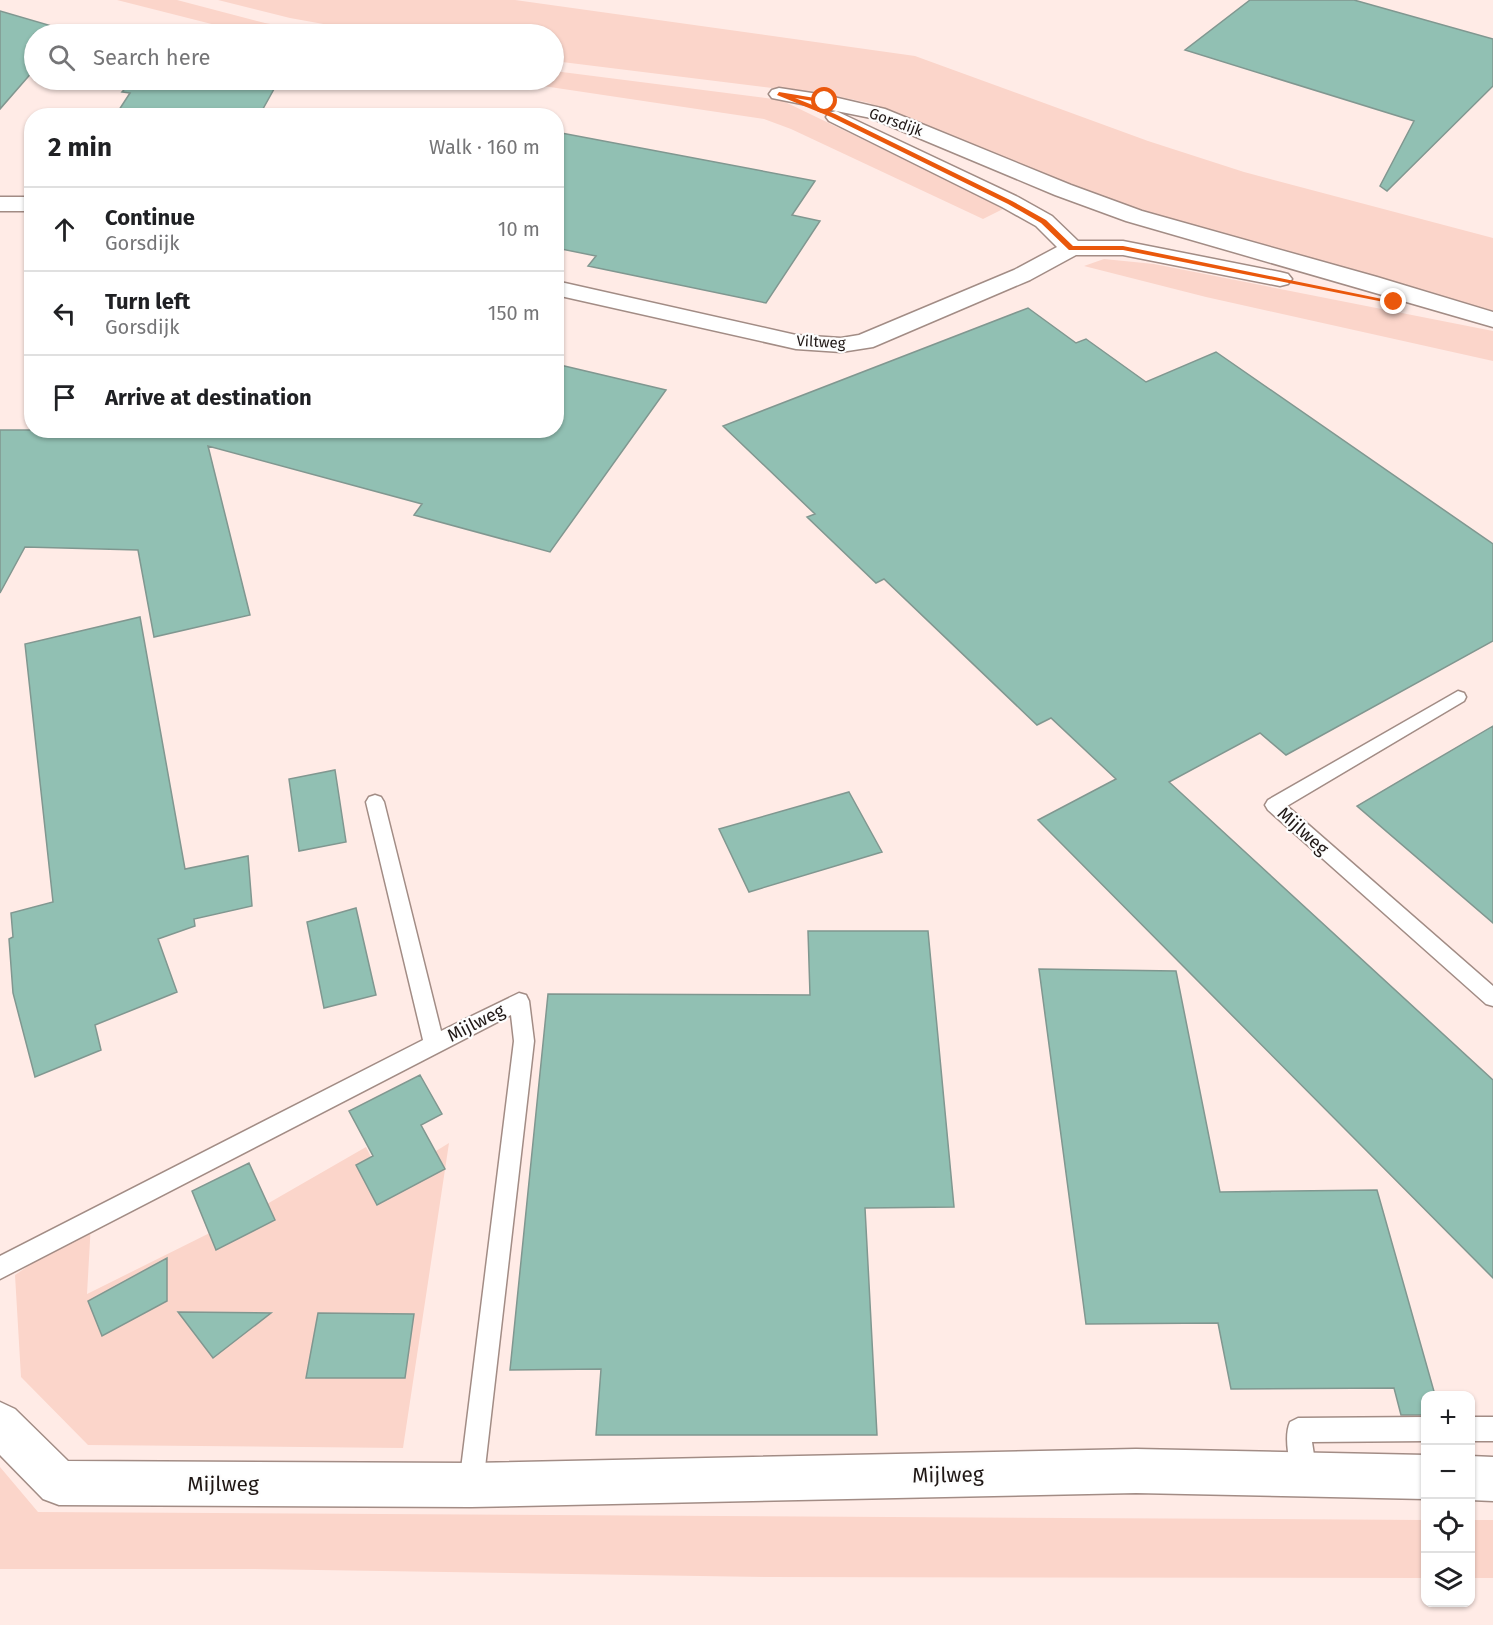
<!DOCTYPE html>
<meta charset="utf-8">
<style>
body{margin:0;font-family:"Fira Sans",sans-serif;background:#f2f2f2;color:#202124}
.controls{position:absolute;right:18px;bottom:18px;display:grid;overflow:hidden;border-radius:12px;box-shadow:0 2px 4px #0004}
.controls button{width:54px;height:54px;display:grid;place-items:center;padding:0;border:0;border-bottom:2px solid #e0e0e0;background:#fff;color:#202124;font:30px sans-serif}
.stop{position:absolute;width:18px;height:18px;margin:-14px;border:4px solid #ea580c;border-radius:50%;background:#fff}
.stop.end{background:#ea580c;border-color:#fff;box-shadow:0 2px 6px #0008}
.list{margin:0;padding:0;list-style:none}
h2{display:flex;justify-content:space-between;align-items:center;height:78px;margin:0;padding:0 24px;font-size:26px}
h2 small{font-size:20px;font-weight:400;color:#757577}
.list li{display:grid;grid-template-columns:39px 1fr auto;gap:18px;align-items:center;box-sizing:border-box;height:84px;padding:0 24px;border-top:2px solid #e0e0e0}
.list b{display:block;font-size:22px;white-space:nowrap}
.list p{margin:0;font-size:20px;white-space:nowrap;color:#757577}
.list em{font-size:20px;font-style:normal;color:#757577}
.icon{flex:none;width:33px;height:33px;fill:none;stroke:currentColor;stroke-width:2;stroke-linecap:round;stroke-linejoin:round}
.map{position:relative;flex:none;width:1493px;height:1625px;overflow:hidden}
.search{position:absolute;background:#fff;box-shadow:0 2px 4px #0004;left:24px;top:24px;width:540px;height:66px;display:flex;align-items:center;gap:15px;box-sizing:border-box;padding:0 21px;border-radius:33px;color:#757577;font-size:22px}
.panel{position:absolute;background:#fff;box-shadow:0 2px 4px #0004;left:24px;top:108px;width:540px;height:330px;border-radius:24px}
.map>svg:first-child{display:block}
.green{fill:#fbd5ca}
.building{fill:#91c0b3;stroke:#809790;stroke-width:1.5}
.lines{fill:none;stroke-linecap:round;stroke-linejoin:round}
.service-casing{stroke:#a28c85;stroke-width:3}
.minor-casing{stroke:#a28c85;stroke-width:3}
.service{fill:#fff;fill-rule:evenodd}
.minor{fill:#fff;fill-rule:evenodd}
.route{fill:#ea580c}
.labels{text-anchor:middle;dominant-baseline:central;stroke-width:4.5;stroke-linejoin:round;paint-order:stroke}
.far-street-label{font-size:15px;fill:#1f1715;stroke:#fdfdfd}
.street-label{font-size:18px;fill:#1f1715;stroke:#fdfdfd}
.near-street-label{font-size:21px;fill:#1f1715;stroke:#fdfdfd}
</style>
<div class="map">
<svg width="1493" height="1625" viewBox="0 0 1493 1625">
<rect width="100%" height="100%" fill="#ffebe6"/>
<path class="green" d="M 117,0 L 177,0 L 265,23 L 325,34 L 251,34 Z
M 218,0 L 515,0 L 915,56 L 1148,141 L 1244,172 L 1493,238 L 1493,318 L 1295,262 L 1124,205 L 869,103 L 836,96 L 554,61 L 554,34 L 379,34 L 290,18 Z
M 554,71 L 781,100 L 1005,208 L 983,219 L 791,129 L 764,119 L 503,80 L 554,80 Z
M 1104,259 L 1154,264 L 1493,331 L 1493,361 L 1206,297 L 1084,266 Z
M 449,1143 L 403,1448 L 88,1445 L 21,1377 L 15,1275 L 91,1223 L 87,1294 L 260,1208 L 366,1147 L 384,1183 Z
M 0,1467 L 38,1512 L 1425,1520 L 1425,1578 L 768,1577 L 249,1569 L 0,1569 Z
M 1471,1520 L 1493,1520 L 1493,1578 L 1471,1578 Z"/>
<path class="building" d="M 1250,0 L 1354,0 L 1493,39 L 1493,86 L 1387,191 L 1380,186 L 1414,121 L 1185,50 Z
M 0,11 L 69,31 L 66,34 L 34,34 L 34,70 L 0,109 Z
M 133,80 L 279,80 L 259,116 L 115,116 L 130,93 L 122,92 Z
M 556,132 L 815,181 L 792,215 L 820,221 L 766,303 L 588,266 L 596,256 L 556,248 Z
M 1028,308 L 1076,343 L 1086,339 L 1146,382 L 1216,352 L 1493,544 L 1493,641 L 1286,755 L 1260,733 L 1169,782 L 1493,1080 L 1493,1278 L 1038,820 L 1116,779 L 1051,718 L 1037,725 L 884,579 L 876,583 L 807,517 L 815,514 L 723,426 Z
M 556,364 L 666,390 L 550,552 L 414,515 L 422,504 L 208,446 L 250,615 L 154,637 L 138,550 L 25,547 L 0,593 L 0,430 L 556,430 Z
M 140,617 L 185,869 L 248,856 L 252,906 L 194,919 L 195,926 L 158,939 L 177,992 L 95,1025 L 101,1050 L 35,1077 L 13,993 L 9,939 L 13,937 L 11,913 L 53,902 L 25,644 Z
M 1493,726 L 1493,923 L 1357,806 Z
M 335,770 L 346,842 L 299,851 L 289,779 Z
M 849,792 L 882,852 L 749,892 L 719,829 Z
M 356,908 L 376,995 L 324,1008 L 307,922 Z
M 808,931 L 928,931 L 954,1207 L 865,1208 L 877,1435 L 596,1435 L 601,1369 L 510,1370 L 548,994 L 810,995 Z
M 1039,969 L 1176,971 L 1220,1192 L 1377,1190 L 1435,1395 L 1425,1395 L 1425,1415 L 1401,1415 L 1394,1388 L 1231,1389 L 1218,1323 L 1086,1324 Z
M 420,1075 L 442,1114 L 421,1125 L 445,1169 L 377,1205 L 356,1165 L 373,1156 L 349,1111 Z
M 249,1163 L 275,1220 L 216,1250 L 192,1191 Z
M 167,1258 L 167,1301 L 102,1336 L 88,1301 Z
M 178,1312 L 271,1313 L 213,1358 Z
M 318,1313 L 414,1314 L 405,1378 L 306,1378 Z"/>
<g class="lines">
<g class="service-casing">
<path id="service" d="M 1458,691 L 1464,693 L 1466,697 L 1464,701 L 1287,806 L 1493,986 L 1493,1006 L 1486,1004 L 1268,810 L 1265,805 L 1268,800 Z
M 375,795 L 381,797 L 384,802 L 441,1031 L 519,993 L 526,995 L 529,1001 L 534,1041 L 483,1485 L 480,1494 L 471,1497 L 462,1494 L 459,1485 L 514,1041 L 511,1015 L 0,1279 L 0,1256 L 423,1040 L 366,802 L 369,797 Z
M 1426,1417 L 1426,1441 L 1312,1442 L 1317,1475 L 1314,1484 L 1305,1487 L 1296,1484 C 1290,1467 1283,1438 1290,1422 L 1298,1418 Z
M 1470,1417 L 1493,1417 L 1493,1441 L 1470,1441 Z"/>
</g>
<g class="minor-casing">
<path id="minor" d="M 779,88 L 825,95 L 885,109 L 1071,185 L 1142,211 L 1377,277 L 1493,312 L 1493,327 L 1126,221 L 1055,195 L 871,118 L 772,98 L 769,94 L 772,90 Z
M 836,111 L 1018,197 L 1052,216 L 1078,241 L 1123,241 L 1280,272 L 1288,274 L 1292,279 L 1288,284 L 1280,286 L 1123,255 L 1076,255 L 1030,280 L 873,347 L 841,352 L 796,349 L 556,295 L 556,281 L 796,335 L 841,338 L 859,335 L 1014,270 L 1057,247 L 1036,226 L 1002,207 L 829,121 L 826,117 L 829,113 Z
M 0,197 L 32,197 L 32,211 L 0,211 Z
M 0,1402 L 15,1409 L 68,1461 L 471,1463 L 1136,1449 L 1426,1455 L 1426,1499 L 1136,1493 L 471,1507 L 59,1505 L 43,1499 L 0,1455 Z
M 1470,1456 L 1493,1457 L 1493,1501 L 1470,1500 Z"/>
</g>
<use href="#service" class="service"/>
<use href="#minor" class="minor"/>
</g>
<path class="route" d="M 779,92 L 827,100 L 825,103 L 795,98 L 835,114 L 1012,201 L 1046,220 L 1073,246 L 1123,246 L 1397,302 L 1394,304 L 1123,250 L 1069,250 L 1041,223 L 1008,204 L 831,117 L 777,95 Z"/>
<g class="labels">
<g class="far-street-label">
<text transform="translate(896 122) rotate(20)">Gorsdijk</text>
<text transform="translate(821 342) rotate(3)">Viltweg</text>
</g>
<g class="street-label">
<text transform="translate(1303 831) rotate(42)">Mijlweg</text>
<text transform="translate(476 1023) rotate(-27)">Mijlweg</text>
</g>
<g class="near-street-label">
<text transform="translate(948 1475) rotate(-1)">Mijlweg</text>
<text x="223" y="1484">Mijlweg</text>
</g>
</g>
</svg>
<div class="controls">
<button>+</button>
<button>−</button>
<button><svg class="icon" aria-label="locate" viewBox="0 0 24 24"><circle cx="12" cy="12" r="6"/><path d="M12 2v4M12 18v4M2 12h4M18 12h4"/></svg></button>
<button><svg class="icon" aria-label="layers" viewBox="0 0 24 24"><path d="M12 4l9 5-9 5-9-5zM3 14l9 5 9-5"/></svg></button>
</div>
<div class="stop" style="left:825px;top:101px"></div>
<div class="stop end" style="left:1394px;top:302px"></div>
<div class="search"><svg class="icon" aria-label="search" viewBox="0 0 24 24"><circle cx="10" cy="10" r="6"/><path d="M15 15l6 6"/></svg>Search here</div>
<section class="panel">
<h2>2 min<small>Walk · 160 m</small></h2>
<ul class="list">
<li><svg class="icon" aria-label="ahead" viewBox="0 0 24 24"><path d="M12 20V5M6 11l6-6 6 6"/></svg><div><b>Continue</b><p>Gorsdijk</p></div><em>10 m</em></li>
<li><svg class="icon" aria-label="left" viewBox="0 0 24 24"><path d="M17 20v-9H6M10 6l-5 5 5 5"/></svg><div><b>Turn left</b><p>Gorsdijk</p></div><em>150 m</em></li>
<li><svg class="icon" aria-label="arrive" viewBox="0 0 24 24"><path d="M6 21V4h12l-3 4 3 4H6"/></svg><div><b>Arrive at destination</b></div></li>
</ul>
</section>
</div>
